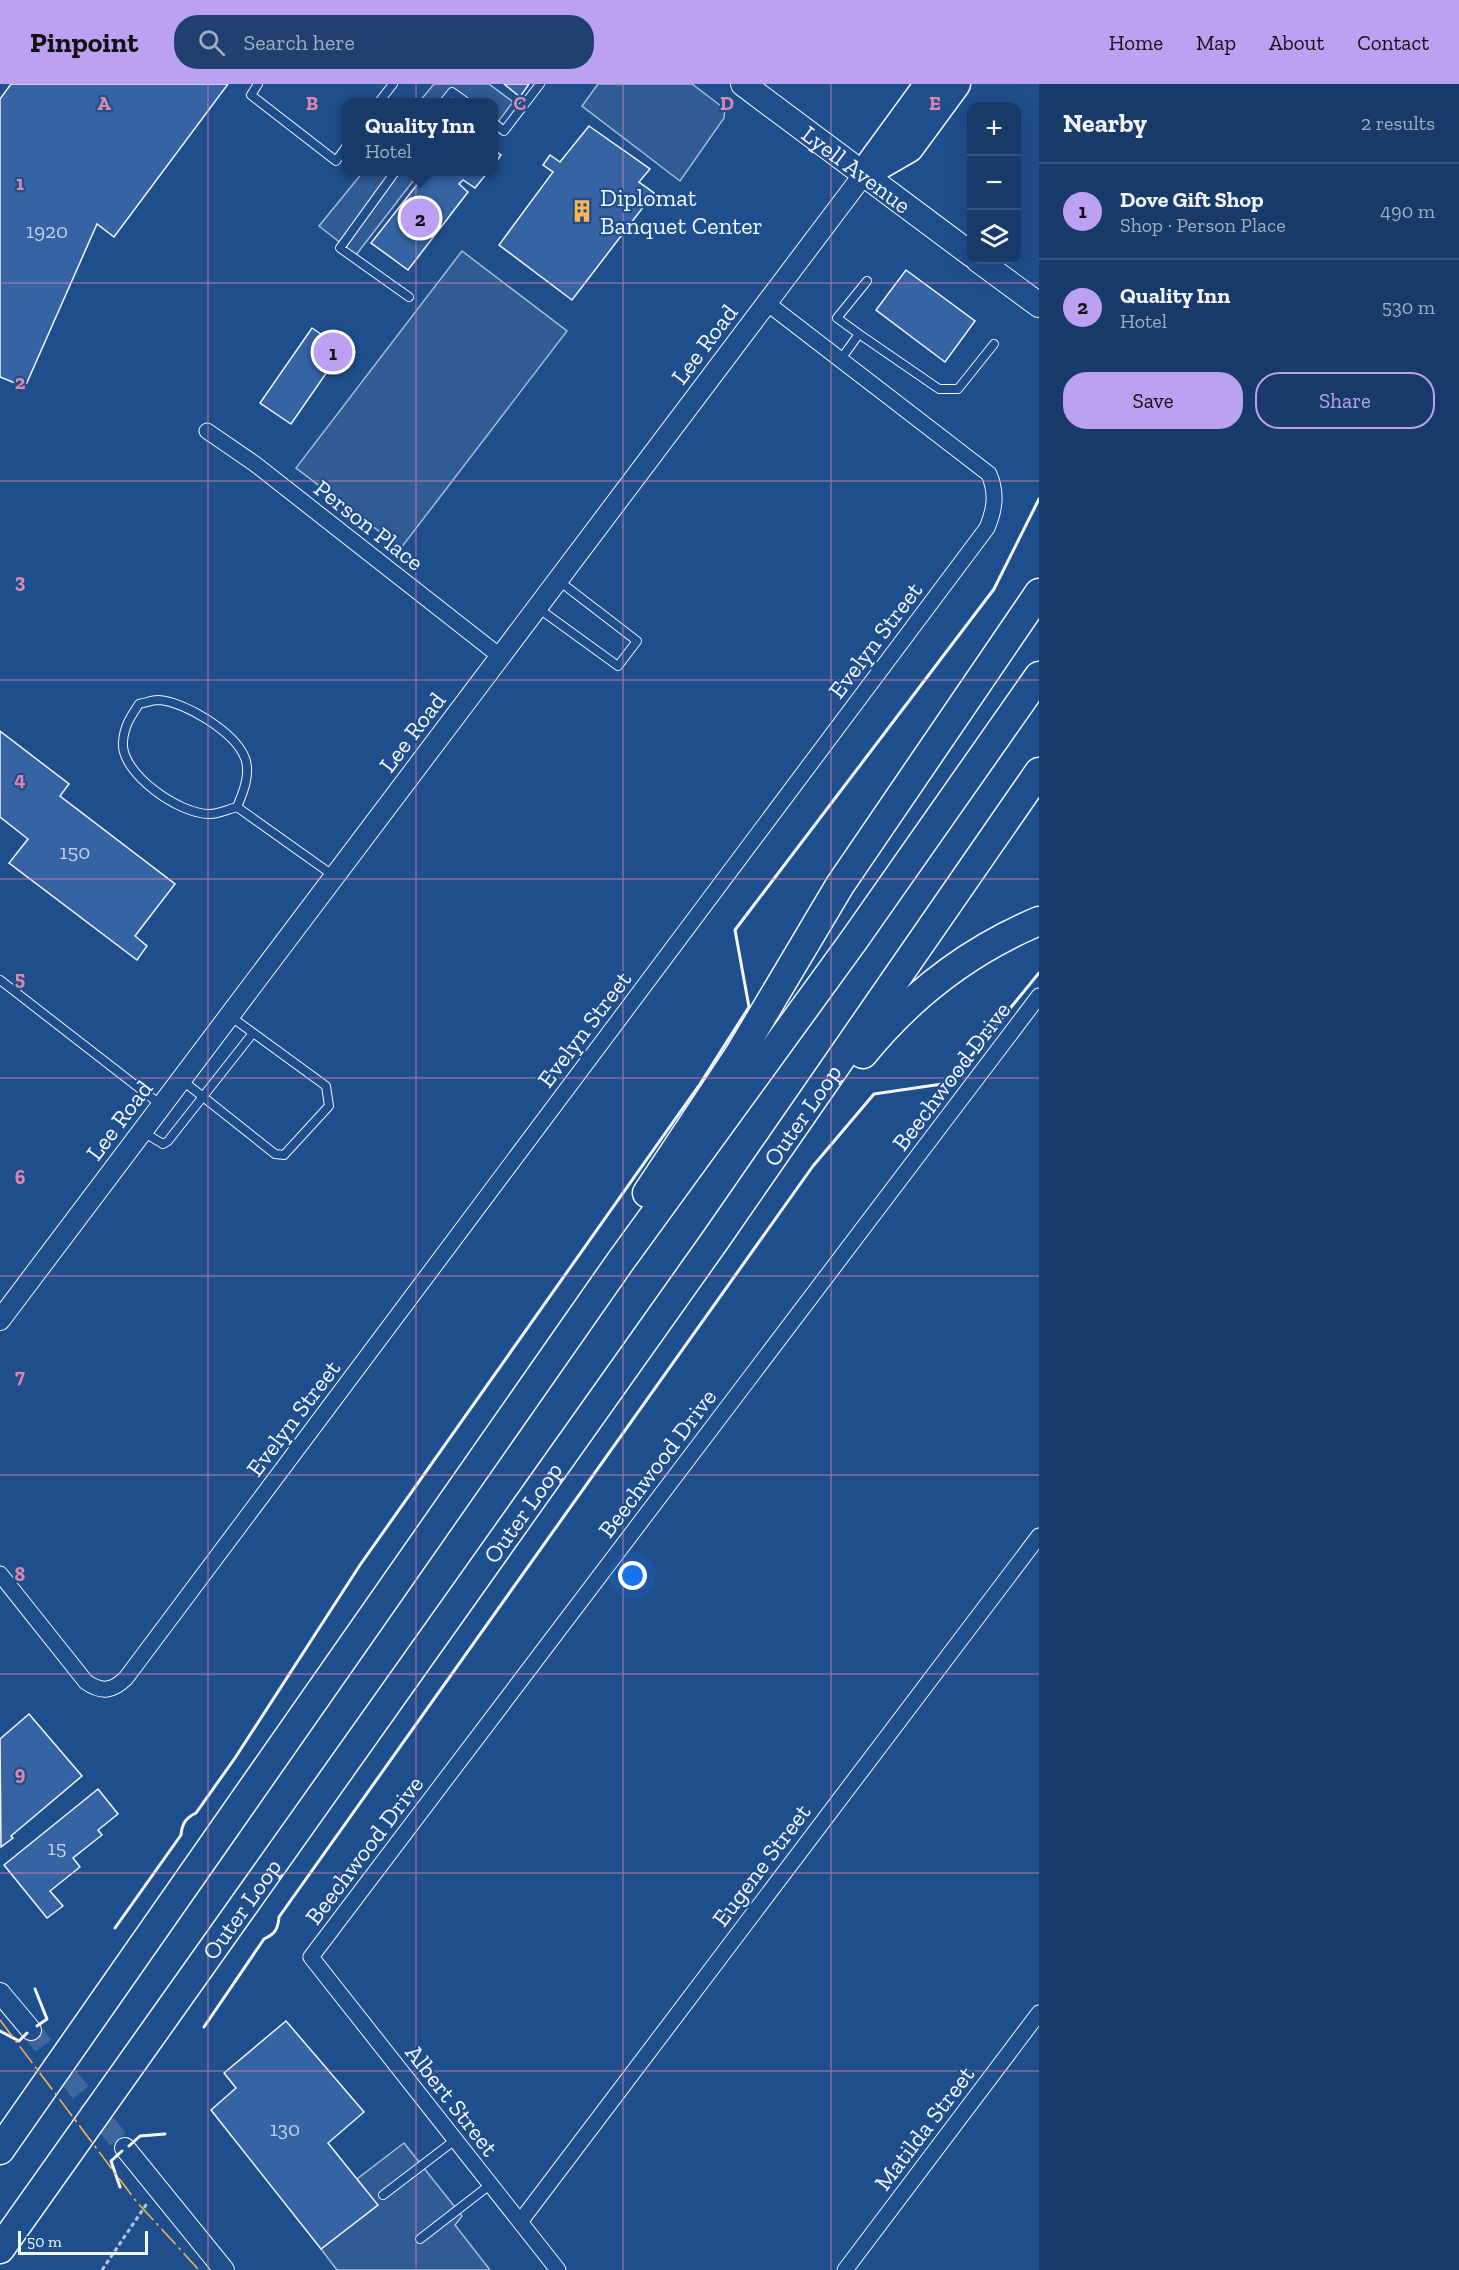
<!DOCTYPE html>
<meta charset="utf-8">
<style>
body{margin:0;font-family:"Zilla Slab",serif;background:#20416f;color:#f1f3f6}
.controls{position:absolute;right:18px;top:18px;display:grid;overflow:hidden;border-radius:12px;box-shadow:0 6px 24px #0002}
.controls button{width:54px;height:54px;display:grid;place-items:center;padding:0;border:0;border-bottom:2px solid #36547d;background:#173a69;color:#f1f3f6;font:30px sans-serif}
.scale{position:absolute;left:18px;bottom:15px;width:130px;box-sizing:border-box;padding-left:6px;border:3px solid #f2f6ff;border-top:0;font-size:16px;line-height:21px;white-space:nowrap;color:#f2f6ff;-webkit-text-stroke:4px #1f4e8c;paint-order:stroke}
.you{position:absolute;left:633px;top:1492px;width:21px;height:21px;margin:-15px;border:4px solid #fff;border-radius:50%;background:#1a73e8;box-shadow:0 0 0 9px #1a73e833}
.badge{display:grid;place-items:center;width:39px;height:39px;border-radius:50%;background:#bca0f2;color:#111;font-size:20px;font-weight:700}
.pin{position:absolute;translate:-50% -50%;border:3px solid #fff;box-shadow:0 2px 6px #0006}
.popup{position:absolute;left:342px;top:14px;width:156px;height:78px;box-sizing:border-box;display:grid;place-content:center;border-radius:12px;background:#173a69;filter:drop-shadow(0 2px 4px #0005);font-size:20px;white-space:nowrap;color:#9eadc0}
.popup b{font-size:22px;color:#f1f3f6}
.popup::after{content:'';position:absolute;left:50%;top:100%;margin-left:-12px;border:12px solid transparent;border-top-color:#173a69}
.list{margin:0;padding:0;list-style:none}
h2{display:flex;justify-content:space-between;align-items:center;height:78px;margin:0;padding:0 24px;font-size:26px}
h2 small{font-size:20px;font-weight:400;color:#9eadc0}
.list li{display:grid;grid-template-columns:39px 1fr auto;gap:18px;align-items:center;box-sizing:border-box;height:96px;padding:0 24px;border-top:2px solid #36547d}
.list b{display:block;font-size:22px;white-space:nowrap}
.list p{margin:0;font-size:20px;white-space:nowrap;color:#9eadc0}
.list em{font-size:20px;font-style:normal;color:#9eadc0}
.actions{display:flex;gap:12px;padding:18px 24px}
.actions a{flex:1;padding:14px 0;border:2px solid #bca0f2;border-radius:24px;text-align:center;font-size:21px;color:#bca0f2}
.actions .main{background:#bca0f2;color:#111}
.icon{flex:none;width:33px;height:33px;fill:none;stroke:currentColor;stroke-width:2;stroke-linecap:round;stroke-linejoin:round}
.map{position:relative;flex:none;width:1039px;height:2186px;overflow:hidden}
header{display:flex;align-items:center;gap:36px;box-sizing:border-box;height:84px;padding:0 30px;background:#bca0f2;color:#111}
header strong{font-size:28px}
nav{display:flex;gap:33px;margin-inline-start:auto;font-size:21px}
.search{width:420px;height:54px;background:#20416f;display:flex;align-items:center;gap:15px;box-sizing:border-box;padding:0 21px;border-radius:24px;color:#9eadc0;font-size:22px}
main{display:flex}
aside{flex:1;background:#173a69}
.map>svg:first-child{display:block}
.parking{fill:#305b95;stroke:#a8bbd7;stroke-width:1.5}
.building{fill:#3563a3;stroke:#f2f6ff;stroke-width:1.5}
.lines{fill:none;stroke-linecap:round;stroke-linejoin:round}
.tertiary-tunnel{stroke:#3f679d;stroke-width:20;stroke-dasharray:20 10;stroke-linecap:butt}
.service-casing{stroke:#f2f6ff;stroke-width:10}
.minor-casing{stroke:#f2f6ff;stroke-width:17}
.tertiary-casing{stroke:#f2f6ff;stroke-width:22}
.primary-casing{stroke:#f2f6ff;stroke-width:26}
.motorway-casing{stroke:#f2f6ff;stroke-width:31}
.path{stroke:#b3c4dc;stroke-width:3;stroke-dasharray:4.5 3;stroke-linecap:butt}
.service{stroke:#1f4e8c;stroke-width:8}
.minor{stroke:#1f4e8c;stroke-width:15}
.tertiary{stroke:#1f4e8c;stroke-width:20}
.primary{stroke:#1f4e8c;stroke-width:24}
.motorway{stroke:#1f4e8c;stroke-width:28}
.wall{stroke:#f2f6ff;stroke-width:3}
.power{stroke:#ffb74d;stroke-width:1.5;stroke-dasharray:21 4.5 3 4.5;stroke-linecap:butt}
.grid{fill:none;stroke:#da87ad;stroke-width:1.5;stroke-opacity:0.55}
.labels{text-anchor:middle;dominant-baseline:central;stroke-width:4.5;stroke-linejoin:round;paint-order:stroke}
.number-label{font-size:21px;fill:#c3d1e8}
.street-label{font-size:24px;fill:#f2f6ff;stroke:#1f4e8c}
.poi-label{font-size:24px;fill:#f2f6ff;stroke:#1f4e8c;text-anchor:start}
.grid-label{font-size:20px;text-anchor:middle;font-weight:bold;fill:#da87ad;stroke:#1f4e8c;stroke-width:4.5;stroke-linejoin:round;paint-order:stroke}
</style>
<header>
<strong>Pinpoint</strong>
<div class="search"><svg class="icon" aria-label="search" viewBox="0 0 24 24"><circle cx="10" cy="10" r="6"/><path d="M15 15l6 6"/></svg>Search here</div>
<nav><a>Home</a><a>Map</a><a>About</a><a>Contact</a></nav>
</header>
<main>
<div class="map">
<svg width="1039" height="2186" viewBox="0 0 1039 2186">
<rect width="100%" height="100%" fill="#1f4e8c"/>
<path class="parking" d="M 434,0 L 489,0 L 513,18 L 494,43 L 494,18 L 462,18 L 457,15 L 454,18 L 419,18 Z
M 598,0 L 692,0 L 725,25 L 724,34 L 680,97 L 582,22 Z
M 363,88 L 420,88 L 356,171 L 319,142 Z
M 462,167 L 567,247 L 401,464 L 296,384 Z
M 404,2059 L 462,2132 L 455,2141 L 490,2186 L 337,2186 L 321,2165 L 377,2121 L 357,2095 Z"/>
<path class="building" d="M 11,0 L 228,0 L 114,153 L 97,140 L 25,303 L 0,293 L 0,15 Z
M 504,0 L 529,0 L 520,13 Z
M 589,42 L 650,85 L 639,98 L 654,109 L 572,216 L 499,161 L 553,88 L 543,81 L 550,71 L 560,78 Z
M 494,66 L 501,71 L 494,81 Z
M 427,88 L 488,88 L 475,104 L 463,96 L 459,100 L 468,108 L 408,186 L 371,159 Z
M 906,186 L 975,237 L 945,278 L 876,226 Z
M 312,244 L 343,265 L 291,340 L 260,319 Z
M 0,647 L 69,700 L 60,712 L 175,800 L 135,852 L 147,862 L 137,876 L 9,779 L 28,755 L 0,733 Z
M 29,1630 L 82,1692 L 11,1752 L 13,1754 L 1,1763 L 0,1655 Z
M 98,1705 L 118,1730 L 98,1746 L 102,1751 L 73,1774 L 80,1783 L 50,1807 L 63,1822 L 47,1834 L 4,1781 Z
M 286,1937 L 364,2028 L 328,2059 L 378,2121 L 321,2165 L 211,2026 L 236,2004 L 224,1989 Z"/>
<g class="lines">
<path class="tertiary-tunnel" d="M 31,1946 L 125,2064"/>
<g class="service-casing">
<path id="service" d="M 258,0 L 251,11 L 336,77 L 346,63
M 379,18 L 393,0
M 444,18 L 452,8 L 466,18
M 494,39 L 504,47 L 540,0
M 395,88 L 340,164 L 409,213
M 859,250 L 837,234 L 867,197
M 841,275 L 859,250 L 939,305 L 958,305 L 994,260
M 538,524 L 618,582 L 637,557 L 559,497
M 237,723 C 243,709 251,690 245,674 C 235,648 184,617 158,616 C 152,616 145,619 139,620 C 131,632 124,642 123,658 C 120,689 180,731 210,730 C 218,730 229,725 237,723 L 334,792
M 0,896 L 161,1021
M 183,997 L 275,1070 L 284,1071 L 329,1022 L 326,1002 L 230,932
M 143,1048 L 163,1060 L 168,1057 L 253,949
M 383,2111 L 455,2056
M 420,2155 L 491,2100"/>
</g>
<g class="minor-casing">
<path id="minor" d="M 207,347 L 255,380 L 501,573
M 0,1490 L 86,1598 C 102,1609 113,1607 126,1594 L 987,444 C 995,425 997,409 989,390 L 767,219
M 520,2138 L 1039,1452
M 558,2186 L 311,1873 L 1039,912
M 845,2186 L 1039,1929"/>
</g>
<g class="tertiary-casing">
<path id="tertiary" d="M 0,1236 L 864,90
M 0,1909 L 31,1946
M 125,2064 L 224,2186"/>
</g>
<g class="primary-casing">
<g id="primary">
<path id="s1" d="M 743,0 L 972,171"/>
<path d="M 978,176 L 1039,221"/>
</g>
</g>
<g class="motorway-casing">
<g id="motorway">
<path d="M 870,81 L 929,0"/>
<path d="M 864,90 L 909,64 L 956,0"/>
<path d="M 863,970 C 910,912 970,866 1039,837"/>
<path d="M 647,1109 L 740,969 L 840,801 L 1039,509"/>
<path d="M 0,2066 L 620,1178 L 854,856 L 1039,592"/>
<path id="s2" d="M 0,2165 L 716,1155 L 1039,688"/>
</g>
</g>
<path class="path" d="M 102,2186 L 148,2118"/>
<use href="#service" class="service"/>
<use href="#minor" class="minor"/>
<use href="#tertiary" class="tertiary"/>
<use href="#primary" class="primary"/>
<use href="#motorway" class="motorway"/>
<path class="wall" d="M 115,1844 L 181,1751 C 182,1739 186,1734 196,1729 L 235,1674 L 360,1481 L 700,1000 L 749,923 L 735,846 L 994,505 L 1039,415
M 35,1905 L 47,1935 L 37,1942
M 204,1943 L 264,1855 C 275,1850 278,1845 279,1833 L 813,1082 L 874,1010 L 949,999 L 1039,889
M 0,1947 L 19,1957 L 27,1949
M 129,2062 L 140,2052 L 165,2050
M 120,2103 L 111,2077 L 122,2067"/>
<path class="power" d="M 0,1936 L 136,2117 L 199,2186"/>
</g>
<path class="grid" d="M 208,0 L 208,2186M 416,0 L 416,2186M 623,0 L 623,2186M 831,0 L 831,2186M 0,199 L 1039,199M 0,397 L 1039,397M 0,596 L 1039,596M 0,795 L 1039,795M 0,994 L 1039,994M 0,1192 L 1039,1192M 0,1391 L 1039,1391M 0,1590 L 1039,1590M 0,1789 L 1039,1789M 0,1987 L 1039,1987"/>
<defs>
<g id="building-bare" transform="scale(1.8)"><path d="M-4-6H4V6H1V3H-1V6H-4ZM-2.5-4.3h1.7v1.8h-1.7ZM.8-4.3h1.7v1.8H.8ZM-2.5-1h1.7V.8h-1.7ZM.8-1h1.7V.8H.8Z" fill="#ffb74d" stroke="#1f4e8c" stroke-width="2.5" paint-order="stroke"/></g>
</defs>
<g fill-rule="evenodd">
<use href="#building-bare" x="582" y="127"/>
</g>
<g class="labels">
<g class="number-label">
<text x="47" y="146">1920</text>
<text x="75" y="767">150</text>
<text x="57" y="1763">15</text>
<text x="285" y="2044">130</text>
</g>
<g class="street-label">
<text stroke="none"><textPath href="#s1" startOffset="142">Lyell Avenue</textPath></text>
<text transform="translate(704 260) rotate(-53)">Lee Road</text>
<text transform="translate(369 441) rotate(38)">Person Place</text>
<text transform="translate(875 556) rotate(-53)">Evelyn Street</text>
<text transform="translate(412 648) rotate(-53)">Lee Road</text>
<text transform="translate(584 945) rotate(-53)">Evelyn Street</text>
<text transform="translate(951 992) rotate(-53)">Beechwood Drive</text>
<text stroke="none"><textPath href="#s2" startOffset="1389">Outer Loop</textPath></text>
<text transform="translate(119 1036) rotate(-53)">Lee Road</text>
<text transform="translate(293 1334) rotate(-53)">Evelyn Street</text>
<text transform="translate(657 1379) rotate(-53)">Beechwood Drive</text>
<text stroke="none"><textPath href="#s2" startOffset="903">Outer Loop</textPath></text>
<text transform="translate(364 1766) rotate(-53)">Beechwood Drive</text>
<text transform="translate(761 1781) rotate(-53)">Eugene Street</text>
<text stroke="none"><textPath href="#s2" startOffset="417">Outer Loop</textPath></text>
<text transform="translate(452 2016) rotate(52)">Albert Street</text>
<text transform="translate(924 2044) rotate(-53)">Matilda Street</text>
</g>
<g class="poi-label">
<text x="600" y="113">Diplomat<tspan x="600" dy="28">Banquet Center</tspan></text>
</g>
</g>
<g class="grid-label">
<text x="104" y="26">A</text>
<text x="312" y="26">B</text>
<text x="520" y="26">C</text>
<text x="727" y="26">D</text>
<text x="935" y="26">E</text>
<text x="20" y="106">1</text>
<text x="20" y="305">2</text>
<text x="20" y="504">3</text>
<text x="20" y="702">4</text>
<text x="20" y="901">5</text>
<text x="20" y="1100">6</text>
<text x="20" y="1299">7</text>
<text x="20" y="1497">8</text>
<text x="20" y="1696">9</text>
</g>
</svg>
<div class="controls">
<button>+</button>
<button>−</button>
<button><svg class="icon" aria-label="layers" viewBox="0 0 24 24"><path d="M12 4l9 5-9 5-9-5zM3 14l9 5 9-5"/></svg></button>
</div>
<div class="scale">50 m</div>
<div class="you"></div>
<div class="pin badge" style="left:333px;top:268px">1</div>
<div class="pin badge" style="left:420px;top:134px">2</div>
<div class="popup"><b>Quality Inn</b>Hotel</div>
</div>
<aside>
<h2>Nearby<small>2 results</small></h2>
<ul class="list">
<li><span class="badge">1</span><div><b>Dove Gift Shop</b><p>Shop · Person Place</p></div><em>490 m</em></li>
<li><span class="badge">2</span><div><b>Quality Inn</b><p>Hotel</p></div><em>530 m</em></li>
</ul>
<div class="actions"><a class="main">Save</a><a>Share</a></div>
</aside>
</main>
